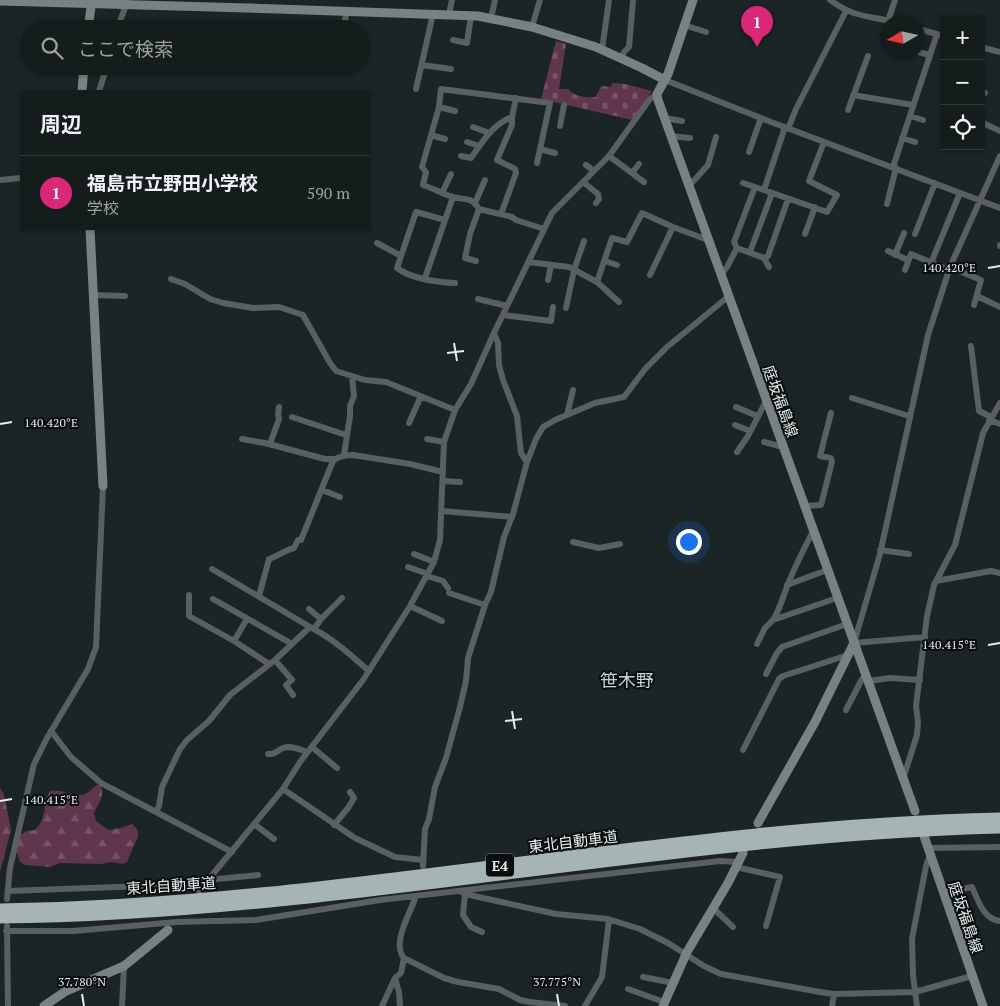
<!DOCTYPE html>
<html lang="ja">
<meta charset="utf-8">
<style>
body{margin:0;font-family:"PT Serif","Noto Sans JP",serif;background:#212929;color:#f1f3f6}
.controls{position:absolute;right:15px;top:15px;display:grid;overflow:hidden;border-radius:0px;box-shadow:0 1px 4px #0004}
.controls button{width:45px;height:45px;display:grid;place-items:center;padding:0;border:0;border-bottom:1px solid #333a3b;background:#141c1c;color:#f1f3f6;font:25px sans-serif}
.compass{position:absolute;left:880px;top:15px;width:45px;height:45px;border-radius:50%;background:#141c1c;box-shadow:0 1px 4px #0004;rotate:261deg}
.you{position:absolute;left:688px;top:541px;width:18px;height:18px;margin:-12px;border:4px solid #fff;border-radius:50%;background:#1a73e8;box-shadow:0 0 0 8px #1a73e833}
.badge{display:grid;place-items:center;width:32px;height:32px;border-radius:50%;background:#db2777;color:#fff;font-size:16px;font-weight:700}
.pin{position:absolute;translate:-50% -41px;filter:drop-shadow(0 1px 2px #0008)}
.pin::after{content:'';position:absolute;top:26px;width:18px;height:15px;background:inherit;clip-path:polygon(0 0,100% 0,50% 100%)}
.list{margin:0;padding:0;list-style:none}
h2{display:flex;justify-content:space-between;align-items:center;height:65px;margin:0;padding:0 20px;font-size:21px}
h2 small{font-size:16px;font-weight:400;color:#9da1a3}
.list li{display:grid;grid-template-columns:32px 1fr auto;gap:15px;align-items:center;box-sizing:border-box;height:75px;padding:0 20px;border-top:1px solid #333a3b}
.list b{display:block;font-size:19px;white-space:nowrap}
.list p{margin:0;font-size:16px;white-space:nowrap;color:#9da1a3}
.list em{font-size:16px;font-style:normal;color:#9da1a3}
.icon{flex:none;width:28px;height:28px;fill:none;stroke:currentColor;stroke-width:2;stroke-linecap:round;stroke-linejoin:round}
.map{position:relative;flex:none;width:1000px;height:1006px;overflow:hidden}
.search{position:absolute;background:#141c1c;box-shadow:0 1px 4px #0004;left:20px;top:20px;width:350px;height:55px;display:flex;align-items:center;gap:12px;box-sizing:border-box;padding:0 18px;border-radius:28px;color:#9da1a3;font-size:19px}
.panel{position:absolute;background:#141c1c;box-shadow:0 1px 4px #0004;left:20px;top:90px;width:350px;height:140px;border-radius:0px}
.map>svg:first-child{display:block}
.forest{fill:url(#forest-firs)}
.cemetery{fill:url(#cemetery-stones)}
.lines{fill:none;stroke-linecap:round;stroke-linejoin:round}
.street{stroke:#5a5f60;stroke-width:6}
.secondary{stroke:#798282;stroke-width:9}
.highway{stroke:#a6b4b4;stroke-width:11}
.ticks{fill:none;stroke:#e5ecec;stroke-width:2}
.labels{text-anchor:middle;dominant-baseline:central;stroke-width:4;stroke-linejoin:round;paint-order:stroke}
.shield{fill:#090d0e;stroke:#a3a9a9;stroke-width:1}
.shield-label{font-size:14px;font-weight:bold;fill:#e5ecec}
.street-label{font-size:15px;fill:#e5ecec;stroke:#090d0e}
.quarter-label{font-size:18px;fill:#c4d2d2;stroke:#090d0e}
.ticks-label{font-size:12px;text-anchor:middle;fill:#e5ecec;stroke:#090d0e;stroke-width:4;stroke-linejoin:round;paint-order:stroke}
</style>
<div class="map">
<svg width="1000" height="1006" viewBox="0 0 1000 1006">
<defs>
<pattern id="forest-firs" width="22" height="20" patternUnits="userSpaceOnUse" patternTransform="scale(1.25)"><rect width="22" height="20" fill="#60364c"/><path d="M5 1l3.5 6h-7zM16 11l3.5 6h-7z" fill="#775366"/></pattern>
<pattern id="cemetery-stones" width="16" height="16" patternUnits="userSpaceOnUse" patternTransform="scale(1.25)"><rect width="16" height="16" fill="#60364c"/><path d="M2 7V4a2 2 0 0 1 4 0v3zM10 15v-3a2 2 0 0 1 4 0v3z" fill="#775366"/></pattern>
</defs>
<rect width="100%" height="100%" fill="#1b2526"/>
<path class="forest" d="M 97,785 L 101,786 C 105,797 98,804 94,813 L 96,821 L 108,830 L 121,828 L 132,824 C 144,834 136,839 132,850 C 130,854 129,858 127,862 L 123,864 L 111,862 L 101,864 L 60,863 L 50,867 L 25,865 L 20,862 L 16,849 L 20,835 L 27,831 L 35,830 C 48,817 42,804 50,791 C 62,788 76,799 87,793 C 91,791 93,787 97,785 Z
M 0,788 L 4,795 L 11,830 L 0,872 Z"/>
<path class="cemetery" d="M 556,41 L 566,44 L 559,89 L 568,89 C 575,97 586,98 596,97 L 601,86 L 611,87 L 612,83 L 625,84 L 652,91 L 632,120 L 541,99 Z"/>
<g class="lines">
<path class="street" d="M 830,0 C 852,17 869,16 895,22
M 449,14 L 452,0
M 491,18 L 495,0
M 888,21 L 895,0
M 684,25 L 706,32
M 532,27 L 540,0
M 117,29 L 128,0
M 343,29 L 347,11
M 918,29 L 944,36
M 453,40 L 467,43 L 471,16
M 981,47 L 1000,52
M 602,50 L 609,0
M 918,52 L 930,55
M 622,58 L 624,52 L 629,47 L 633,1
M 422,65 L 451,69
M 665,80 L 771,122 L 1000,208
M 416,89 L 433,14
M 99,91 L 107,66
M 981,91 L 985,93
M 853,95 L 913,105
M 439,107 L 455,111
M 848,110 L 868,56
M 910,116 L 923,120
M 664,118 L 682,121
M 981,122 L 1000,131
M 560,126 L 564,105
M 473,127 L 489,133
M 788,129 L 796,109 L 846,11
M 431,135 L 445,139
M 671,136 L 690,138
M 902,138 L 915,142
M 467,142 L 479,146
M 540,149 L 555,153
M 749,152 L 761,118
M 461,156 L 471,158 C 482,142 493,124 512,117 L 516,98
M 609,156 L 644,182
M 537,163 L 550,103 L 441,89 L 439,107 L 422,167 L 426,172 L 423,185 C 432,188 441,193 450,196 C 462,201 471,195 479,209 L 512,217 L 516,220 L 544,229
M 586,165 L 594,171
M 893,167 L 937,34
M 632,173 L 639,164
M 0,180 L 21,178
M 583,182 L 598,194 L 599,199 L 596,203
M 743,183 L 755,187
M 689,186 L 708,165 L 716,137
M 764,190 L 785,127
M 442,193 L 451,174
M 475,203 L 485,180
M 887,204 L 896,168
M 501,214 L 516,173 L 515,169 L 497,160 L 512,125 L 512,117
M 445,220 L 416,212 L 397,268 C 412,279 435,282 455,283
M 805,234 L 815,207
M 915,234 L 935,183
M 377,243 L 401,256
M 1000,246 L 1000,245
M 737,248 L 764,258 L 768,256 L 788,199
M 888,251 L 908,260
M 750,252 L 772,193
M 895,255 L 904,233
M 764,258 L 769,267
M 476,261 L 465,258 L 470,234 L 479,209
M 605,261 L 617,265
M 528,262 L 569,267 L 597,282 L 619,302
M 931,263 L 960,193
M 950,267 L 981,280 L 974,305
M 905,270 L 911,254 L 949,270
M 650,275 L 673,227
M 721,275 L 727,267 L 737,248 L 734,242 L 755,187 L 827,212 L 837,195 L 809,181 L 824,142
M 425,278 L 453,197
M 171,279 L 185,284 L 210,299 L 223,303 L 253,308 L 279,307 L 303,315 L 330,363 L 336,371 L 365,380 L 386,382 L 455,410
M 548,280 L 551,265
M 597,282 L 612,238 L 627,242 L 642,213 L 673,227 L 708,240
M 93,295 L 125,296
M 977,296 L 1000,307
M 478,299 L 507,306
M 566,308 L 574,270 L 584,241
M 503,315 L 551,321 L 553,307
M 494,333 L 498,343 L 499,365 L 503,380 L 517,416 L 521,453 L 527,462
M 971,346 L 979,411 L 991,417
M 852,398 L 909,416
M 736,407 L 757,416
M 567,415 L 573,390
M 292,417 L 346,435
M 989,420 L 1000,424
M 409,423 L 421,396
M 735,425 L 750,431
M 242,439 L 265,443 L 325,459 L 335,459
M 427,439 L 444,442
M 764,442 L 779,446 L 782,445
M 270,444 L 279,419 L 278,414 L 279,407
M 737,452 L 748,436 L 766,401
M 344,455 L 350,416 L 350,406 L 354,396 L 352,376
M 443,481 L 460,482
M 322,490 L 340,497
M 804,506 L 821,505 L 832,462 L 831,458 L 820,456 L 831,413
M 442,511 L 512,517
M 573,542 L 599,548 L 620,544
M 880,550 L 909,554
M 414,554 L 434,562
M 408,567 L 428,574
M 212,569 L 310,627
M 427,576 L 443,581 L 448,588
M 936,581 L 991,571 L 1000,573
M 787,585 L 827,570
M 449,593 L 485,605
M 189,595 L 189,616 L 234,641 L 269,664
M 259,596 L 269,559 C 278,556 285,550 294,548 L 298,540 L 301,540 L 333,461 C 338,456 345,455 353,455 L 410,464 L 443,472
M 213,599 L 292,644
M 410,606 L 442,621
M 309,609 L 321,619
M 773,620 C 780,609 783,597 788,584 C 795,566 804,549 813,531
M 314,629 L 321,619 L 342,598
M 925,637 L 854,643 L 880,554 L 928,335 L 950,267 L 1000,156
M 234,641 L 247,619
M 757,644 L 765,628 L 773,620 L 837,598
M 275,660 L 292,680 L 286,685 L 293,695
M 766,674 L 777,653 L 782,647 L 847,624
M 869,681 L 890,678 L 920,680
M 846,710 L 862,679 L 867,676
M 51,731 L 71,757 L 101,783 L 232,852
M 312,747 L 337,768
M 743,750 L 779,679 L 783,676 L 848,655
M 268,754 C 276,755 277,750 283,748 C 290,745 301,750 308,752
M 903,779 L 917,735 L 918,722 L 916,706 L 927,616 L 934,585 L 955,545 L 983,433 L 1000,403
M 283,789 L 355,838 L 395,857 L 423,860
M 156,812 L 159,806 L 162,787 L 180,749 L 187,740 L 209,721 L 230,695 L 275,660 L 310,627 C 332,638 351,655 369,671
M 254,824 L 274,839
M 334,825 L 348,808 L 354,798 L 350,792
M 928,848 L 1000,847
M 423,866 L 425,829 L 429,819 L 435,787 L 446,758 L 460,707 L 466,681 L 468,658 L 485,605 L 491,592 L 504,537 L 513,514 L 527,462 L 536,439 L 543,427 L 555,420 L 595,403 L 624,397 L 645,369 L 667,347 L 729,296
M 736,867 L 780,877 L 766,926
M 8,891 L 145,886 L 258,875
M 199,891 L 283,789 L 300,762 L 363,680 L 410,606 L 434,562 L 440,540 L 444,442 L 455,410 L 471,384 L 494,333 L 552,213 L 609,156 L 650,99 L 657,94
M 460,891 L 465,894 L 556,914 L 608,919 L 640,929 L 668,943 L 704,966 L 721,974 L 820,992 L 834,994 L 915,992 L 972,976
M 943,893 L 972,887 C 978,900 983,919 1000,921
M 465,894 L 463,915 L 471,927 L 482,932
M 416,896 C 411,912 391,943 404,958 L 444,978 L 458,982 L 499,989 L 520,1000 L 530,1002 L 565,1006
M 7,899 L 10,868 L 34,764 L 47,738 L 88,669 L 96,647 L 103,486
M 713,908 L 733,927
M 7,926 L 8,1006
M 6,931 L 73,931 L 177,922 L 256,920 L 380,900 L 720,861 L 738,862
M 643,977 L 673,983
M 628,989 L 664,1002
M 122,1006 L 124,966
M 382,1006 L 395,978
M 400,1006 L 399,992 L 395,978 L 401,973 L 404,958
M 585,1006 L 602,977 L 609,920
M 832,1006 L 834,994
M 917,1006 L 913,975 L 912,939 L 926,866 L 930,855"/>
<path class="secondary" d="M 693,0 L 668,74 L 657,94 L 658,100 L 915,811
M 0,1 L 278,9 L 478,16 L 532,27 L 596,47 L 642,68 L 665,80
M 88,29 L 92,0
M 82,91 L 84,66
M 90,229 L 103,486
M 758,823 L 815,722 L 854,643
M 924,836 L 983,1006
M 44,1006 L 66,991 L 124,966 L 168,930
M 663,1006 L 687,952 L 728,883 L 743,853"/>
<path class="highway" d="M 0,909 C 335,905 665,825 1000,818
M 0,918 C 335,915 665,836 1000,828"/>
</g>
<path class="ticks" d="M 988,268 L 1000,266M 454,343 L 457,361M 447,353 L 464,351M 0,424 L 12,422M 988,645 L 1000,643M 512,711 L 515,729M 505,721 L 522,719M 0,801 L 12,799M 82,994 L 84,1006M 557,994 L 559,1006"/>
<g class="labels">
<rect class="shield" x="486" y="853.5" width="28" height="23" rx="4"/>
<g class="shield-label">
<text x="500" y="865">E4</text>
</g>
<g class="street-label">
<text transform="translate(781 401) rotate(70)">庭坂福島線</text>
<text transform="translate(573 841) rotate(-7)">東北自動車道</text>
<text transform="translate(171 885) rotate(-4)">東北自動車道</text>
<text transform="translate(966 917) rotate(71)">庭坂福島線</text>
</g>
<g class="quarter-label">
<text x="627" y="680">笹木野</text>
</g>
</g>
<g class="ticks-label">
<text x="949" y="272">140.420°E</text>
<text x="51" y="427">140.420°E</text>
<text x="949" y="649">140.415°E</text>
<text x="51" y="804">140.415°E</text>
<text x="82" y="986">37.780°N</text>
<text x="557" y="986">37.775°N</text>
</g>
</svg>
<div class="controls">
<button>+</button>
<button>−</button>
<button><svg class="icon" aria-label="locate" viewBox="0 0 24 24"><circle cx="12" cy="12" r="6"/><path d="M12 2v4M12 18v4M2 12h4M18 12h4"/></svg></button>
</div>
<svg class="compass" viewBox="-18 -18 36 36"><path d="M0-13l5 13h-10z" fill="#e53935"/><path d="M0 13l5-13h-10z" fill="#9da1a3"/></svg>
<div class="you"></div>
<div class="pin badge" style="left:757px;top:47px">1</div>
<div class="search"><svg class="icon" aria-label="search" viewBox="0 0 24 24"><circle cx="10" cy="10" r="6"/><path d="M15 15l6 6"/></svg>ここで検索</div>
<section class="panel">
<h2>周辺<small></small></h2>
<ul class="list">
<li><span class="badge">1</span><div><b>福島市立野田小学校</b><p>学校</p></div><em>590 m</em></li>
</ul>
</section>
</div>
